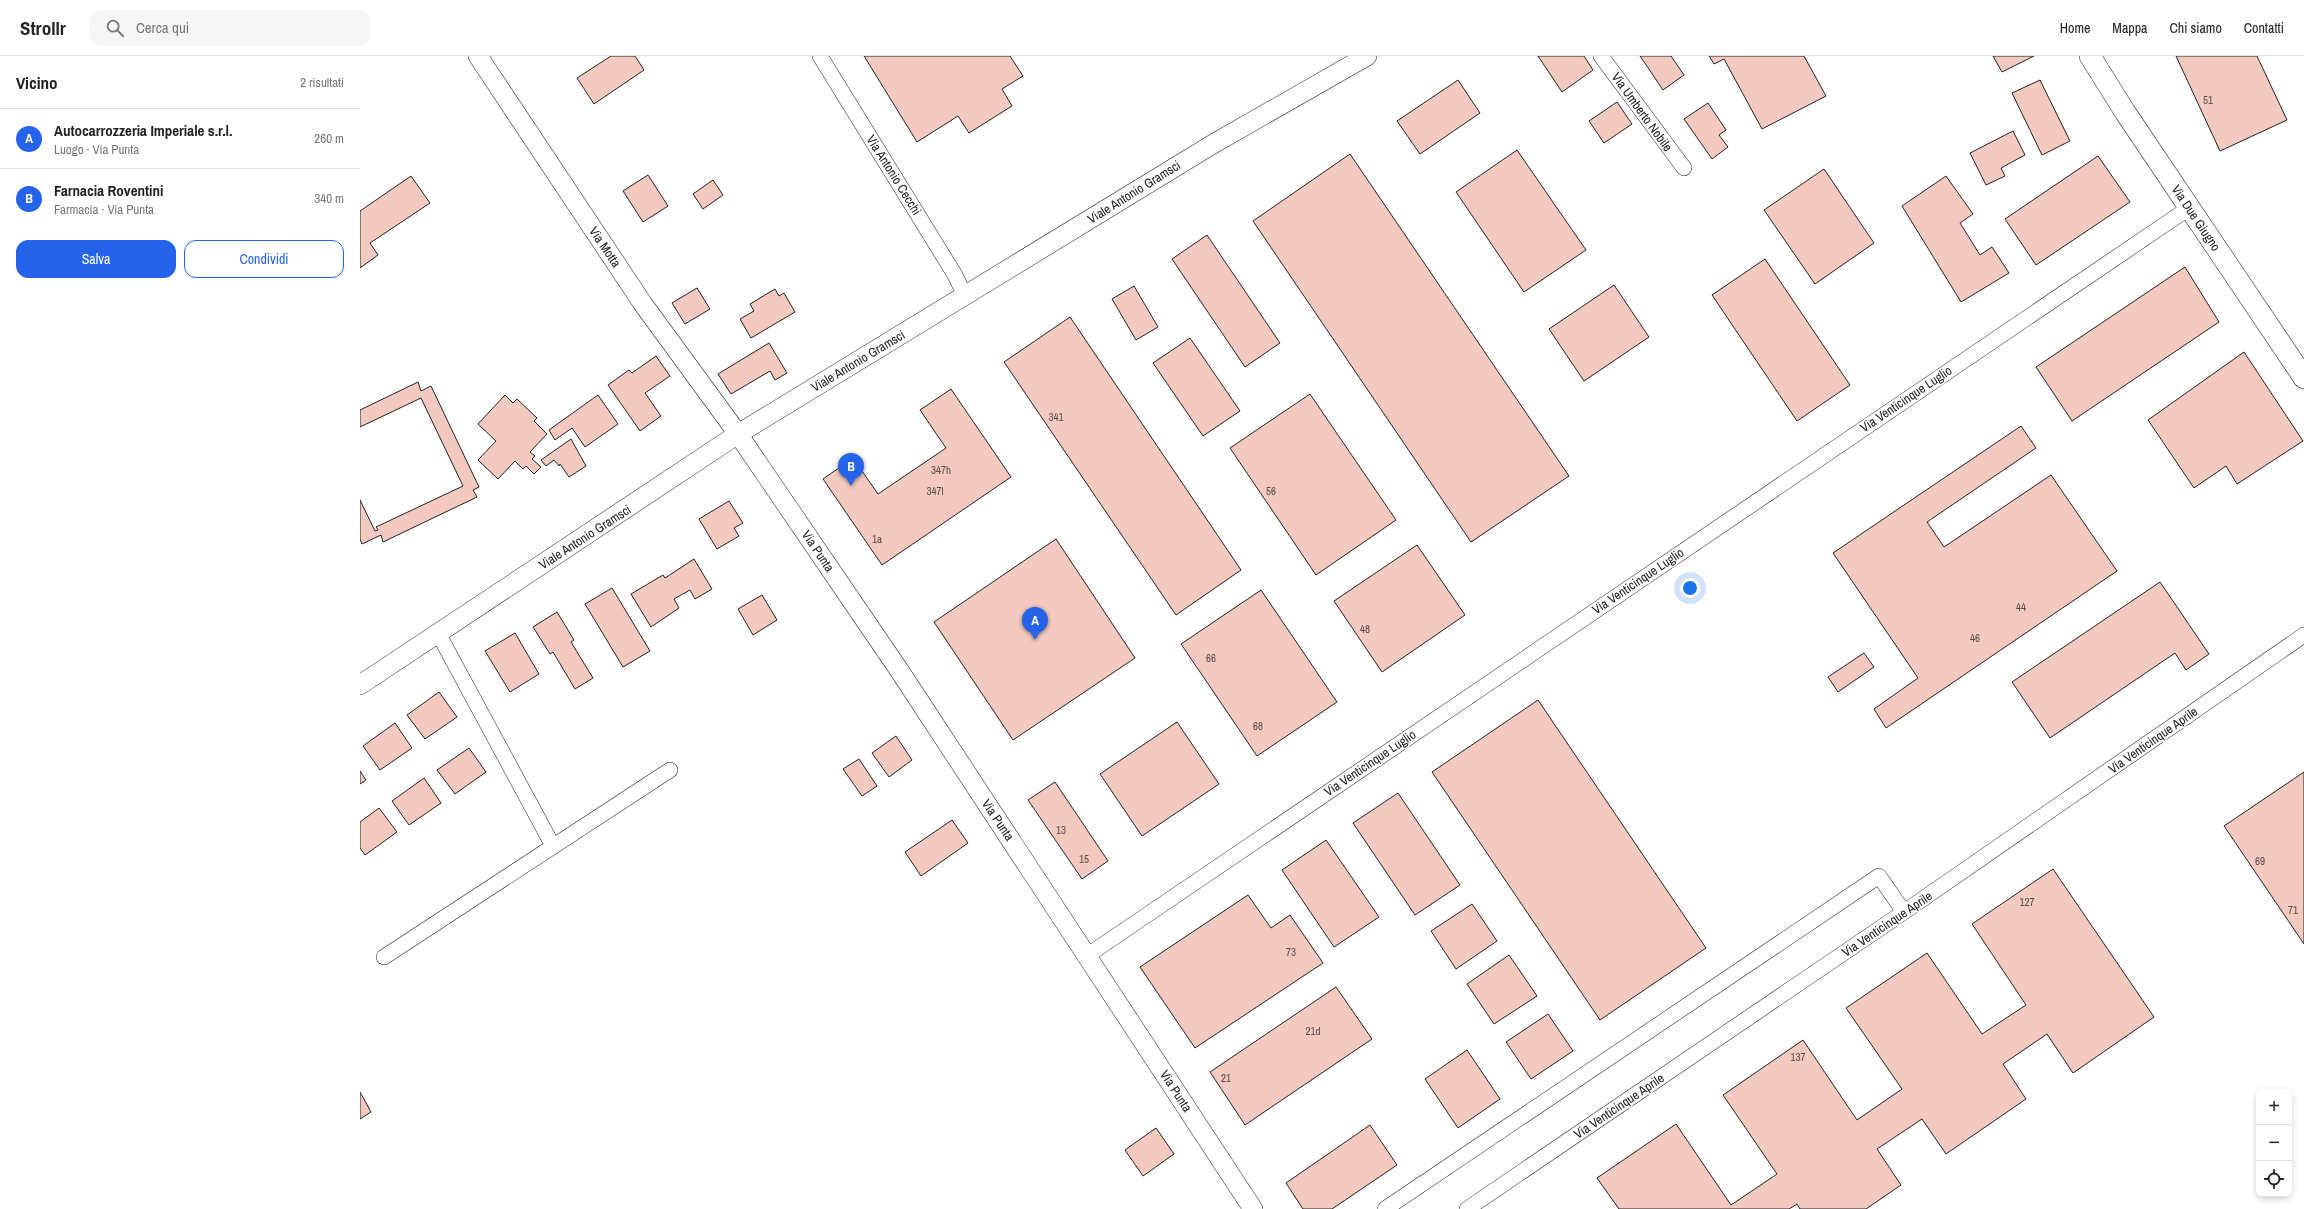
<!DOCTYPE html>
<html lang="it">
<meta charset="utf-8">
<style>
body{margin:0;font-family:"Archivo Narrow",sans-serif;background:#f6f6f6;color:#222}
.controls{position:absolute;right:12px;bottom:12px;display:grid;overflow:hidden;border-radius:8px;box-shadow:0 2px 6px #0003}
.controls button{width:36px;height:36px;display:grid;place-items:center;padding:0;border:0;border-bottom:1px solid #e0e0e0;background:#fff;color:#222;font:20px sans-serif}
.you{position:absolute;left:1330px;top:532px;width:14px;height:14px;margin:-10px;border:3px solid #fff;border-radius:50%;background:#1a73e8;box-shadow:0 0 0 6px #1a73e833}
.badge{display:grid;place-items:center;width:26px;height:26px;border-radius:50%;background:#2563eb;color:#fff;font-size:13px;font-weight:700}
.pin{position:absolute;translate:-50% -33px;filter:drop-shadow(0 1px 2px #0008)}
.pin::after{content:'';position:absolute;top:21px;width:14px;height:12px;background:inherit;clip-path:polygon(0 0,100% 0,50% 100%)}
.list{margin:0;padding:0;list-style:none}
h2{display:flex;justify-content:space-between;align-items:center;height:52px;margin:0;padding:0 16px;font-size:17px}
h2 small{font-size:13px;font-weight:400;color:#767676}
.list li{display:grid;grid-template-columns:26px 1fr auto;gap:12px;align-items:center;box-sizing:border-box;height:60px;padding:0 16px;border-top:1px solid #e0e0e0}
.list b{display:block;font-size:15px;white-space:nowrap}
.list p{margin:0;font-size:13px;white-space:nowrap;color:#767676}
.list em{font-size:13px;font-style:normal;color:#767676}
.actions{display:flex;gap:8px;padding:12px 16px}
.actions a{flex:1;padding:9px 0;border:1px solid #2563eb;border-radius:12px;text-align:center;font-size:14px;color:#2563eb}
.actions .main{background:#2563eb;color:#fff}
.icon{flex:none;width:22px;height:22px;fill:none;stroke:currentColor;stroke-width:2;stroke-linecap:round;stroke-linejoin:round}
.map{position:relative;flex:none;width:1944px;height:1153px;overflow:hidden}
header{display:flex;align-items:center;gap:24px;box-sizing:border-box;height:56px;padding:0 20px;background:#fff;border-bottom:1px solid #e0e0e0}
header strong{font-size:19px}
nav{display:flex;gap:22px;margin-inline-start:auto;font-size:14px}
.search{width:280px;height:36px;background:#f6f6f6;display:flex;align-items:center;gap:10px;box-sizing:border-box;padding:0 14px;border-radius:12px;color:#767676;font-size:15px}
main{display:flex}
aside{flex:1;background:#fff}
.map>svg:first-child{display:block}
.building{fill:#f3c9c0;stroke:#222}
.lines{fill:none;stroke-linecap:round;stroke-linejoin:round}
.minor-casing{stroke:#222;stroke-width:16}
.tertiary-casing{stroke:#222;stroke-width:20}
.secondary-casing{stroke:#222;stroke-width:22}
.minor{stroke:#fff;stroke-width:15}
.tertiary{stroke:#fff;stroke-width:19}
.secondary{stroke:#fff;stroke-width:21}
.labels{text-anchor:middle;dominant-baseline:central;stroke-width:3;stroke-linejoin:round;paint-order:stroke}
.number-label{font-size:11px;fill:#564c4a}
.street-label{font-size:13px;fill:#222;stroke:#fff}
</style>
<header>
<strong>Strollr</strong>
<div class="search"><svg class="icon" aria-label="search" viewBox="0 0 24 24"><circle cx="10" cy="10" r="6"/><path d="M15 15l6 6"/></svg>Cerca qui</div>
<nav><a>Home</a><a>Mappa</a><a>Chi siamo</a><a>Contatti</a></nav>
</header>
<main>
<aside>
<h2>Vicino<small>2 risultati</small></h2>
<ul class="list">
<li><span class="badge">A</span><div><b>Autocarrozzeria Imperiale s.r.l.</b><p>Luogo · Via Punta</p></div><em>260 m</em></li>
<li><span class="badge">B</span><div><b>Farnacia Roventini</b><p>Farmacia · Via Punta</p></div><em>340 m</em></li>
</ul>
<div class="actions"><a class="main">Salva</a><a>Condividi</a></div>
</aside>
<div class="map">
<svg width="1944" height="1153" viewBox="0 0 1944 1153">
<rect width="100%" height="100%" fill="#fff"/>
<path class="building" d="M 251,0 L 275,0 L 284,14 L 234,48 L 217,22 Z
M 504,0 L 650,0 L 663,20 L 642,33 L 652,50 L 609,77 L 598,60 L 557,86 Z
M 1178,0 L 1224,0 L 1233,14 L 1202,36 Z
M 1280,0 L 1311,0 L 1324,19 L 1303,34 Z
M 1349,0 L 1444,0 L 1466,40 L 1402,73 L 1364,3 L 1354,8 Z
M 1633,0 L 1674,0 L 1642,16 Z
M 1816,0 L 1897,0 L 1927,64 L 1860,95 Z
M 1098,24 L 1120,57 L 1060,98 L 1037,65 Z
M 1680,24 L 1710,85 L 1682,99 L 1652,37 Z
M 1257,46 L 1272,68 L 1244,87 L 1229,65 Z
M 1348,47 L 1366,74 L 1359,79 L 1368,91 L 1352,103 L 1324,63 Z
M 1653,75 L 1665,99 L 1641,112 L 1645,120 L 1626,129 L 1610,97 Z
M 1157,94 L 1226,194 L 1164,236 L 1096,136 Z
M 990,98 L 1209,420 L 1111,486 L 893,165 Z
M 1738,100 L 1770,146 L 1676,209 L 1645,163 Z
M 1464,113 L 1514,187 L 1455,228 L 1404,154 Z
M 288,119 L 308,150 L 283,166 L 263,135 Z
M 51,120 L 70,147 L 10,187 L 18,199 L 0,212 L 0,155 Z
M 1586,120 L 1613,158 L 1600,167 L 1620,199 L 1632,191 L 1649,217 L 1601,246 L 1542,150 Z
M 353,124 L 363,139 L 343,153 L 333,138 Z
M 847,179 L 920,287 L 885,311 L 812,203 Z
M 1405,203 L 1490,329 L 1437,365 L 1352,239 Z
M 1825,211 L 1859,266 L 1712,365 L 1676,311 Z
M 1254,229 L 1289,281 L 1224,325 L 1189,273 Z
M 774,230 L 798,271 L 776,284 L 752,243 Z
M 337,232 L 350,253 L 325,268 L 312,247 Z
M 415,233 L 419,240 L 424,237 L 435,256 L 391,282 L 380,263 L 394,255 L 390,248 Z
M 710,261 L 881,514 L 816,559 L 644,306 Z
M 830,282 L 880,355 L 843,380 L 793,307 Z
M 409,287 L 427,317 L 415,324 L 410,315 L 371,338 L 358,318 Z
M 1884,296 L 1943,385 L 1877,428 L 1866,410 L 1834,432 L 1788,364 Z
M 296,300 L 310,320 L 285,337 L 301,360 L 280,375 L 248,329 L 269,314 L 272,317 Z
M 58,326 L 61,335 L 71,330 L 119,431 L 113,434 L 117,441 L 23,486 L 21,479 L 2,488 L 0,483 L 0,444 L 15,475 L 18,474 L 16,471 L 103,430 L 61,342 L 0,371 L 0,354 Z
M 591,333 L 651,421 L 522,509 L 463,423 L 493,402 L 518,438 L 586,392 L 560,354 Z
M 950,338 L 1036,464 L 956,519 L 870,392 Z
M 145,339 L 153,347 L 157,343 L 177,362 L 174,365 L 187,378 L 170,396 L 175,400 L 172,403 L 181,411 L 174,418 L 166,410 L 163,413 L 155,405 L 138,423 L 118,404 L 136,385 L 118,368 Z
M 238,339 L 258,368 L 225,391 L 212,372 L 195,384 L 189,374 Z
M 1661,370 L 1676,392 L 1567,466 L 1584,491 L 1691,419 L 1757,515 L 1526,672 L 1514,653 L 1558,622 L 1473,497 Z
M 211,383 L 226,410 L 209,421 L 200,408 L 199,410 L 194,404 L 186,410 L 181,404 Z
M 369,445 L 383,467 L 374,472 L 379,480 L 357,493 L 339,463 Z
M 696,483 L 775,602 L 653,684 L 574,566 Z
M 1057,489 L 1105,559 L 1022,616 L 974,545 Z
M 334,503 L 352,533 L 335,543 L 330,534 L 314,543 L 319,552 L 291,571 L 271,538 L 303,519 L 305,522 Z
M 1800,526 L 1849,598 L 1826,614 L 1815,597 L 1690,682 L 1652,626 Z
M 252,532 L 290,595 L 263,611 L 225,548 Z
M 901,534 L 977,646 L 897,700 L 821,588 Z
M 402,539 L 417,564 L 393,579 L 378,553 Z
M 197,556 L 214,584 L 211,586 L 233,622 L 215,633 L 193,596 L 190,598 L 173,571 Z
M 155,577 L 179,618 L 150,636 L 125,595 Z
M 1504,597 L 1514,611 L 1478,636 L 1468,621 Z
M 79,636 L 97,661 L 65,683 L 47,659 Z
M 1178,644 L 1346,892 L 1240,964 L 1072,716 Z
M 817,666 L 859,728 L 782,780 L 740,718 Z
M 35,667 L 52,692 L 20,714 L 3,690 Z
M 536,680 L 552,704 L 529,721 L 512,697 Z
M 109,692 L 126,716 L 95,738 L 77,714 Z
M 499,703 L 517,730 L 502,740 L 483,713 Z
M 0,715 L 6,724 L 0,728 Z
M 1944,716 L 1944,888 L 1864,770 Z
M 64,722 L 81,747 L 49,769 L 32,745 Z
M 695,726 L 748,805 L 722,823 L 668,744 Z
M 1038,737 L 1100,829 L 1055,859 L 993,767 Z
M 19,752 L 37,776 L 5,799 L 0,792 L 0,766 Z
M 592,764 L 608,787 L 561,820 L 545,796 Z
M 966,784 L 1019,861 L 974,891 L 922,814 Z
M 1693,813 L 1794,961 L 1713,1017 L 1687,978 L 1643,1008 L 1666,1043 L 1586,1098 L 1562,1063 L 1517,1093 L 1541,1129 L 1506,1153 L 1440,1153 L 1437,1148 L 1429,1153 L 1259,1153 L 1237,1122 L 1316,1068 L 1371,1149 L 1417,1118 L 1363,1039 L 1443,984 L 1497,1064 L 1542,1033 L 1486,952 L 1567,897 L 1622,978 L 1666,949 L 1612,868 Z
M 888,839 L 911,872 L 930,859 L 963,907 L 835,992 L 780,911 Z
M 1112,848 L 1137,885 L 1096,913 L 1071,875 Z
M 1149,899 L 1177,940 L 1134,968 L 1107,928 Z
M 976,931 L 1012,983 L 885,1069 L 850,1016 Z
M 1188,958 L 1213,995 L 1171,1023 L 1146,986 Z
M 1107,994 L 1140,1043 L 1098,1072 L 1065,1023 Z
M 0,1036 L 11,1056 L 0,1063 Z
M 1010,1069 L 1037,1109 L 972,1153 L 943,1153 L 926,1127 Z
M 796,1072 L 814,1098 L 783,1120 L 765,1094 Z"/>
<g class="lines">
<g class="minor-casing">
<path id="minor" d="M 460,0 L 595,219 L 605,240
M 1241,0 L 1324,112
M 78,577 L 193,790
M 728,899 L 1829,152
M 24,901 L 310,714
M 1025,1153 L 1519,820 L 1544,856
M 1107,1153 L 1544,856 L 1944,579"/>
</g>
<g class="tertiary-casing">
<path id="tertiary" d="M 118,0 L 283,248 L 378,378 L 539,614 L 893,1153
M 0,629 L 378,378 L 853,88 L 1007,0"/>
</g>
<g class="secondary-casing">
<path id="secondary" d="M 1730,0 L 1765,56 L 1944,322"/>
</g>
<use href="#minor" class="minor"/>
<use href="#tertiary" class="tertiary"/>
<use href="#secondary" class="secondary"/>
</g>
<g class="labels">
<g class="number-label">
<text x="1848" y="44">51</text>
<text x="696" y="361">341</text>
<text x="581" y="414">347h</text>
<text x="575" y="435">347l</text>
<text x="911" y="435">56</text>
<text x="517" y="483">1a</text>
<text x="1661" y="551">44</text>
<text x="1005" y="573">48</text>
<text x="1615" y="582">46</text>
<text x="851" y="602">66</text>
<text x="898" y="670">68</text>
<text x="701" y="774">13</text>
<text x="724" y="803">15</text>
<text x="1900" y="805">69</text>
<text x="1667" y="846">127</text>
<text x="1933" y="854">71</text>
<text x="931" y="896">73</text>
<text x="953" y="975">21d</text>
<text x="1438" y="1001">137</text>
<text x="866" y="1022">21</text>
</g>
<g class="street-label">
<text transform="translate(1282 56) rotate(54)">Via Umberto Nobile</text>
<text transform="translate(534 119) rotate(58)">Via Antonio Cecchi</text>
<text transform="translate(774 136) rotate(-32)">Viale Antonio Gramsci</text>
<text transform="translate(1836 162) rotate(56)">Via Due Giugno</text>
<text transform="translate(245 191) rotate(56)">Via Motta</text>
<text transform="translate(498 305) rotate(-31)">Viale Antonio Gramsci</text>
<text transform="translate(1546 343) rotate(-34)">Via Venticinque Luglio</text>
<text transform="translate(225 481) rotate(-33)">Viale Antonio Gramsci</text>
<text transform="translate(458 495) rotate(56)">Via Punta</text>
<text transform="translate(1278 525) rotate(-34)">Via Venticinque Luglio</text>
<text transform="translate(1793 684) rotate(-35)">Via Venticinque Aprile</text>
<text transform="translate(1010 707) rotate(-34)">Via Venticinque Luglio</text>
<text transform="translate(638 764) rotate(56)">Via Punta</text>
<text transform="translate(1527 868) rotate(-34)">Via Venticinque Aprile</text>
<text transform="translate(816 1035) rotate(57)">Via Punta</text>
<text transform="translate(1259 1050) rotate(-34)">Via Venticinque Aprile</text>
</g>
</g>
</svg>
<div class="controls">
<button>+</button>
<button>−</button>
<button><svg class="icon" aria-label="locate" viewBox="0 0 24 24"><circle cx="12" cy="12" r="6"/><path d="M12 2v4M12 18v4M2 12h4M18 12h4"/></svg></button>
</div>
<div class="you"></div>
<div class="pin badge" style="left:675px;top:584px">A</div>
<div class="pin badge" style="left:491px;top:430px">B</div>
</div>
</main>
